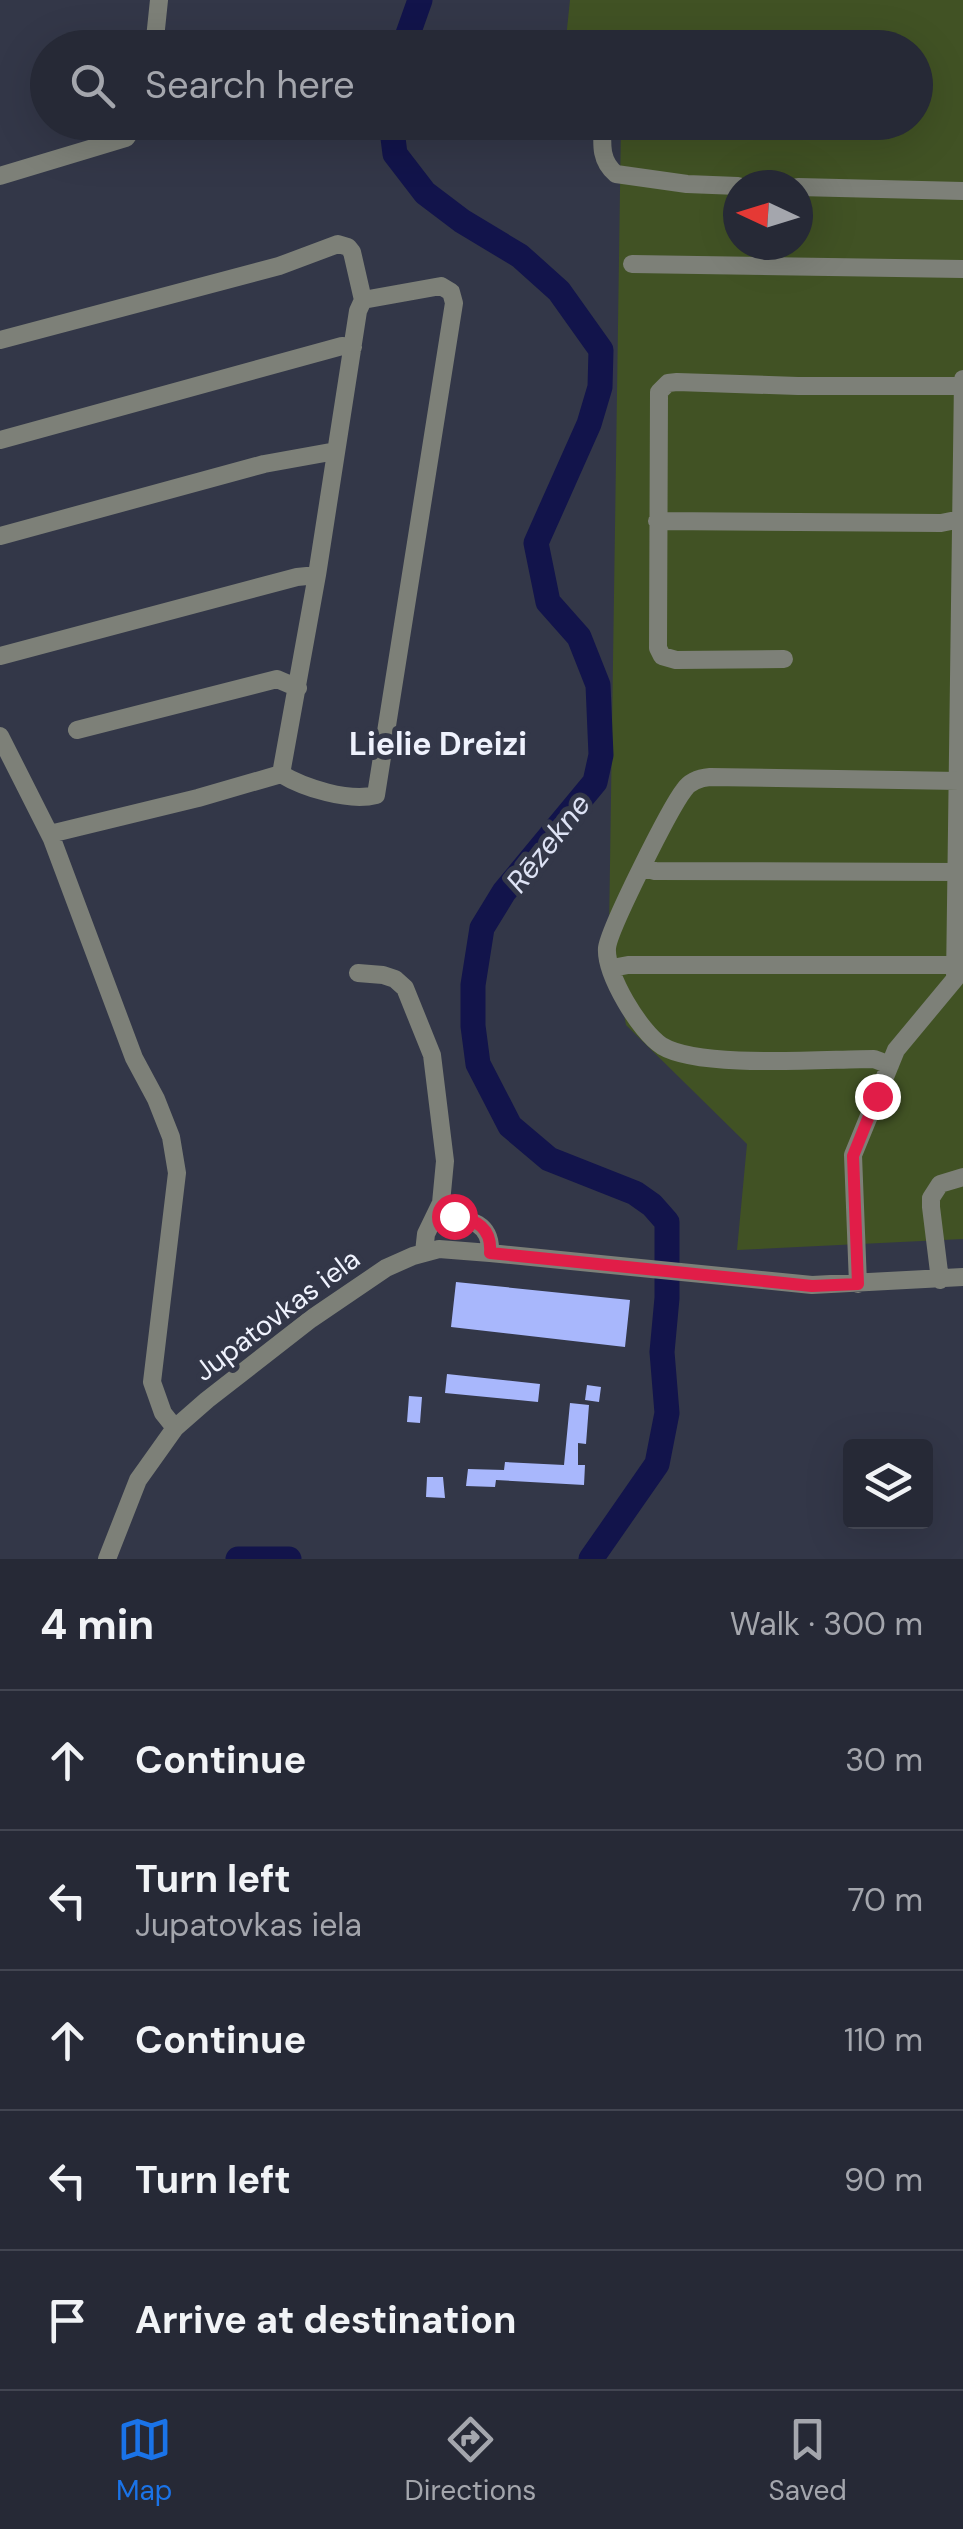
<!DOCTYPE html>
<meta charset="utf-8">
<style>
body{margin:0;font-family:"DM Sans",sans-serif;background:#323542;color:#f1f3f6}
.controls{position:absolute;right:30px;bottom:30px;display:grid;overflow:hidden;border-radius:10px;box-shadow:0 10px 40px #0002}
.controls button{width:90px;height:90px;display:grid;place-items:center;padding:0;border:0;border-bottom:2px solid #424551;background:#262936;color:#f1f3f6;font:50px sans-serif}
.compass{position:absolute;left:723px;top:170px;width:90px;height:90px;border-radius:50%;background:#262936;box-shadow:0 10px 40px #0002;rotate:274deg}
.stop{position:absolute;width:30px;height:30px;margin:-22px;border:8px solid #e11d48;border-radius:50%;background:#fff}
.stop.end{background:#e11d48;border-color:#fff;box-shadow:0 2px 10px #0008}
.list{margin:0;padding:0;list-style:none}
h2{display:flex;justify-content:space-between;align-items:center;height:130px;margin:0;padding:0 40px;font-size:42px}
h2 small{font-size:32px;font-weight:400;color:#a4a6ad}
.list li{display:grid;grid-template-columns:65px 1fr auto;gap:30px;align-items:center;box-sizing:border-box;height:140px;padding:0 40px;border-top:2px solid #424551}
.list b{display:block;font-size:38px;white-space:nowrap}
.list p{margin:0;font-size:32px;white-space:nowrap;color:#a4a6ad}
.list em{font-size:32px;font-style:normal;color:#a4a6ad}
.icon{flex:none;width:55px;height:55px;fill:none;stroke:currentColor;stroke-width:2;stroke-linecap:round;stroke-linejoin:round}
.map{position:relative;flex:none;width:963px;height:1559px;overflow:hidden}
.search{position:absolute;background:#262936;box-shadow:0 10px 40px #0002;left:30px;right:30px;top:30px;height:110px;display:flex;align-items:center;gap:25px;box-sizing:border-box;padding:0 35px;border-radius:55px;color:#a4a6ad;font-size:38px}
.sheet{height:830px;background:#262936}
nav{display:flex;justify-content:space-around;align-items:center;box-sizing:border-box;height:140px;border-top:2px solid #424551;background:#262936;font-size:28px;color:#a4a6ad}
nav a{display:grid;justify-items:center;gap:5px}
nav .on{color:#1a73e8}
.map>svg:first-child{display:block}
.green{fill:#415224;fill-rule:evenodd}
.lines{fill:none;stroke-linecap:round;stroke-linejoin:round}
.river{stroke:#12144b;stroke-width:25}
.building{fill:#a8b7fc}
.minor{stroke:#7d8078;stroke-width:18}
.route{stroke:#e11d48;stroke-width:12}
.labels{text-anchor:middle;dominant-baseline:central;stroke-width:10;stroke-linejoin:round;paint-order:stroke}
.street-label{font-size:28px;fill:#eff2fd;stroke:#333748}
.water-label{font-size:30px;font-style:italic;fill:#dde2f4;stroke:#333748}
.quarter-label{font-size:32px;font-weight:bold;fill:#eff2fd;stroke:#333748}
</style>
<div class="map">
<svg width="963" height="1559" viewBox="0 0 963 1559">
<rect width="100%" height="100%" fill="#333748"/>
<path class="green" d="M 570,0 L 963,0 L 963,1239 L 737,1250 L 747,1144 L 626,1025 L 609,932 L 621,123 L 916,122 L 916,48 L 565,48 ZM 738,185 L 798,185 L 798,245 L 738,245 Z"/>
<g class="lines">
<path class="river" d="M 403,48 L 420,0
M 391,122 L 395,154 L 425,193 L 462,221 L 520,256 L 559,291 L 601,350 L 600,387 L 589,424 L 536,543 L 548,602 L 579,637 L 598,685 L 601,755 L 595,782 L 504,892 L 482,928 L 473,985 L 473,1026 L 478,1064 L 510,1126 L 549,1159 L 635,1193 L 652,1205 L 667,1222 L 667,1298 L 662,1352 L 667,1413 L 657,1464 L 591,1559
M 238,1559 L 289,1559"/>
</g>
<path class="building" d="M 456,1282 L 630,1300 L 625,1347 L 451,1327 Z
M 447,1374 L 540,1384 L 538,1402 L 445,1393 Z
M 587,1385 L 601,1387 L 599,1402 L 585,1400 Z
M 409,1396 L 422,1397 L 420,1423 L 407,1422 Z
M 570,1403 L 589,1405 L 586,1444 L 578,1443 L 578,1465 L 585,1465 L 584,1485 L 496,1480 L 495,1487 L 466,1486 L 468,1469 L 504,1470 L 505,1462 L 564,1465 Z
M 427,1477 L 443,1477 L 445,1498 L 426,1497 Z"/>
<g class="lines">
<path class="minor" d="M 154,48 L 159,0
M 603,122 C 602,142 599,160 616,174 L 687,184 L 738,186
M 0,176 L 126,138 L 137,122
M 798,187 L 963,191
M 632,264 L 963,269
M 0,340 L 279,266 L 338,244 L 348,247 L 352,252 L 363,300
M 0,440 L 342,346 L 353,347
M 657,521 L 941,523 L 961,519
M 0,536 L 264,464 L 336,451
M 0,656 L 297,577 L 317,575
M 784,659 L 676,660 L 662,656 L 658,648 L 659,392 L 668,383 L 677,382 L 798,386 L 963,386
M 77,730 L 277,679 L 298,688
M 0,736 L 52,839 L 134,1058 L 156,1099 L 171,1137 L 177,1173 L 152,1382 L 163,1413 L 175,1428
M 50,834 L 198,798 L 281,774 L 317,575 L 358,311 L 363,300 L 441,286 L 451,292 L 454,303 L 376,795 C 349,802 304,788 281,774
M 644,868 L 655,871 L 957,872
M 612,968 L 628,965 L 955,965
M 358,973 L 383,975 L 395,979 L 405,988 L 432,1055 L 445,1161 L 441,1203 L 426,1234 L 424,1252
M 890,1065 L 874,1059 C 825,1059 700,1069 662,1046 C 640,1032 605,974 607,948 C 609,929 670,808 684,790 C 690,781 699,778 710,777 L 959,781
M 437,1214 C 464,1219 492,1219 490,1253
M 940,1280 L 931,1207 L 931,1198 L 940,1184 L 963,1177
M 858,1284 L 853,1155 L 896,1050 L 955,979 L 963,379
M 107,1559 L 138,1480 L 175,1428 L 207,1400 L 311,1319 L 386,1268 L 413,1256 L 439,1249 L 490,1253 L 812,1285 L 963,1277"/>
</g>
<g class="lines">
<path class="route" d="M 454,1216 C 477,1219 492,1229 490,1253 L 812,1286 L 858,1284 L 853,1156 L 877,1096"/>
</g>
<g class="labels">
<g class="street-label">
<text transform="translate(277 1315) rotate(-37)">Jupatovkas iela</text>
</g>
<g class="water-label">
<text transform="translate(548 843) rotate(-52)">Rēzekne</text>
</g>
<g class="quarter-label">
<text x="438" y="744">Lielie Dreizi</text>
</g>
</g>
</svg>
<div class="controls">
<button><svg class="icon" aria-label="layers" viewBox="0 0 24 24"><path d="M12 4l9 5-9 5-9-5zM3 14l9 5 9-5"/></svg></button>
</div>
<svg class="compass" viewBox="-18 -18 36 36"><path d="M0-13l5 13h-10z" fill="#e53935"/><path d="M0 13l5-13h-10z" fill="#a4a6ad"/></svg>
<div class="stop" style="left:454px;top:1216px"></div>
<div class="stop end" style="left:877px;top:1096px"></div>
<div class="search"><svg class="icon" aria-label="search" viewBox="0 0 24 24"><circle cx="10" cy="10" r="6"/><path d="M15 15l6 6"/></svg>Search here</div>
</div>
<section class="sheet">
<h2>4 min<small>Walk · 300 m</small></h2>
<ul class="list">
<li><svg class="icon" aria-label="ahead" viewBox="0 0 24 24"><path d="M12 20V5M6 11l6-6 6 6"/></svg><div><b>Continue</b></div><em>30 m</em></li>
<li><svg class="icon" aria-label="left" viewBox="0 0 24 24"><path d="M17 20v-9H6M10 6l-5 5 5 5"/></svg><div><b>Turn left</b><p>Jupatovkas iela</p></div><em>70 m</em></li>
<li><svg class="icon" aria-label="ahead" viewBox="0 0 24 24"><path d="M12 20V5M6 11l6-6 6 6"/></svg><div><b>Continue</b></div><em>110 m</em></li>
<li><svg class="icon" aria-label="left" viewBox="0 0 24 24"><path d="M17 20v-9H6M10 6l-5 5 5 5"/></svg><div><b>Turn left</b></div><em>90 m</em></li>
<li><svg class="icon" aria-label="arrive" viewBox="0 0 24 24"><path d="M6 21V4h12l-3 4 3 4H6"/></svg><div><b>Arrive at destination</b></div></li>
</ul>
</section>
<nav>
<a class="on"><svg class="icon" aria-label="map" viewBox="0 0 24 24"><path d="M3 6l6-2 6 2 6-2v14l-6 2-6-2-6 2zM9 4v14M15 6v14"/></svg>Map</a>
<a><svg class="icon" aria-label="directions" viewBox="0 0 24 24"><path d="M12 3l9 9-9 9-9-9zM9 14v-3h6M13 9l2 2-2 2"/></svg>Directions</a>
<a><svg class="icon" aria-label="saved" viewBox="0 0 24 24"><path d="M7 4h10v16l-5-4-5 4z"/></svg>Saved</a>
</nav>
